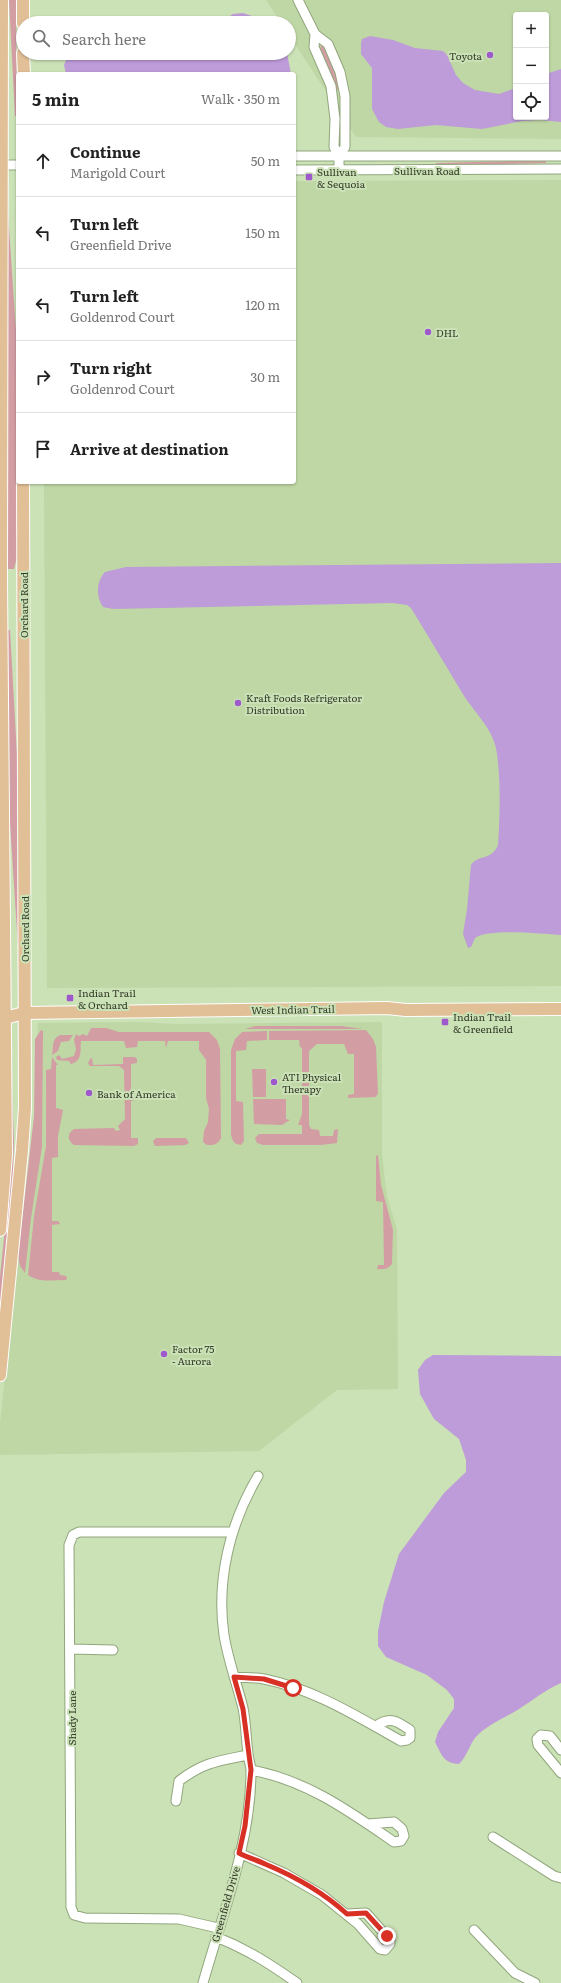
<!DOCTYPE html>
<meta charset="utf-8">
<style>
body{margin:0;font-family:Literata,serif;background:#f2f2f2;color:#222}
.controls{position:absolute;right:12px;top:12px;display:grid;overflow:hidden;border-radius:4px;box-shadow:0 1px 3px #0004}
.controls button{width:36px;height:36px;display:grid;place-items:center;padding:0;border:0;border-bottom:1px solid #e0e0e0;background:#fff;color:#222;font:20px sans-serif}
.stop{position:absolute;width:12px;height:12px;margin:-9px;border:3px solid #d93025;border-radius:50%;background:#fff}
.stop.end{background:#d93025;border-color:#fff;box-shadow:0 1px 4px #0008}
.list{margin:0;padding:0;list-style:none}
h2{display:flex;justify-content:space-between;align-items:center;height:52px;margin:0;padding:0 16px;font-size:17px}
h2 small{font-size:13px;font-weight:400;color:#767676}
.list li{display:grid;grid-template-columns:26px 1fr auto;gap:12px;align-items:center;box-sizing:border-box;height:72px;padding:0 16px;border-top:1px solid #e0e0e0}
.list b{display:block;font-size:15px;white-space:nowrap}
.list p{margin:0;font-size:13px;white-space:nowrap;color:#767676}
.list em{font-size:13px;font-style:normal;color:#767676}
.icon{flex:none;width:22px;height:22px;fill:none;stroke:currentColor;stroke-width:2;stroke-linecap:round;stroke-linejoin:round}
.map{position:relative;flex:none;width:561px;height:1983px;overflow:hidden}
.search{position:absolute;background:#fff;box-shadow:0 1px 3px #0004;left:16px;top:16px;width:280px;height:44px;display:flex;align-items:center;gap:10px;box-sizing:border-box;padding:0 14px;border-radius:22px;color:#767676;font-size:15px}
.panel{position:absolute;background:#fff;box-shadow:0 1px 3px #0004;left:16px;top:72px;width:280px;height:412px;border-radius:4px}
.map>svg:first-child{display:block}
.built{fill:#bed7a5;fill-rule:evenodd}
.green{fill:#d39da4}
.water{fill:#be9bd9}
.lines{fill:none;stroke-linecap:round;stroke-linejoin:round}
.minor-casing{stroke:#91a67c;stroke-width:11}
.major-casing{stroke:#fff;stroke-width:14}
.minor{stroke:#fff;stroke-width:9}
.major{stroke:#e1bf97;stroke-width:12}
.route{stroke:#d93025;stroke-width:5}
.poi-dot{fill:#9e59cd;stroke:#cbe1b6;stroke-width:1.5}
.labels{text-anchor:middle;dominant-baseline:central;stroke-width:4;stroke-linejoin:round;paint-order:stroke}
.poi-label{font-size:10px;fill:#323a29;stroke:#cbe1b6;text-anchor:start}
.street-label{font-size:10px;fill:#323a29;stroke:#cbe1b6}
</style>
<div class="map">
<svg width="561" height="1983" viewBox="0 0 561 1983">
<rect width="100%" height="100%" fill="#cbe1b6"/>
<path class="built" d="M 266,0 L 561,0 L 561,139 L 356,137 L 289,35 L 289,23 L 281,23 ZM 516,15 L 546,15 L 546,117 L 516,117 Z
M 561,180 L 561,986 L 47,988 L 44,482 L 294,482 L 294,181 Z
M 137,1022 L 176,1024 L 382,1022 L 382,1155 L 387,1197 L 397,1229 L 398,1389 L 337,1390 L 259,1451 L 0,1455 L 0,1423 L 15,1278 L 34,1132 L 38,1023 Z"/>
<path class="green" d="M 9,0 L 16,0 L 17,116 L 15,116 Z
M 321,45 L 324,46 L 335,73 L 339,89 L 337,90 L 320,52 Z
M 546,160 L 546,163 L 435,166 L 436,163 Z
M 6,213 L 8,213 L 17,345 L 18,553 L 14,569 L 8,569 Z
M 8,630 L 10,630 L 19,790 L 19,962 L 9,809 Z
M 256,1026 L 341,1026 L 363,1029 L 245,1029 Z
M 91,1028 L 106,1028 L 119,1032 L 209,1032 L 217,1040 L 220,1049 L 221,1138 C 218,1145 213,1145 207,1145 L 203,1142 L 204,1131 L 208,1122 L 209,1109 L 206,1098 L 206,1060 L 199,1050 L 199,1041 L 168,1041 L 166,1048 L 165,1041 L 138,1041 L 137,1047 L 126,1048 L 124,1041 L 81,1041 C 80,1050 83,1061 71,1064 L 69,1061 L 57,1060 L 56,1057 L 59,1055 L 62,1059 L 74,1056 L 76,1049 L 74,1040 L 76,1034 L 79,1036 L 83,1034 L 87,1036 Z
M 41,1030 L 43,1031 L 42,1147 L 31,1218 L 25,1273 L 20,1266 L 18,1256 L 34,1116 L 35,1039 Z
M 366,1030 L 373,1039 L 376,1047 L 378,1093 L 376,1097 L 348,1098 L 348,1095 L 354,1094 L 354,1054 L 348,1054 L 344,1044 L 317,1044 L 309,1051 L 309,1125 L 311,1129 L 319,1130 L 320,1136 L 333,1136 L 334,1130 L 338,1129 L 337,1143 L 321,1145 L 263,1145 L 257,1143 L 255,1138 L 259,1134 L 302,1134 L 302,1125 L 298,1125 L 302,1114 L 302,1048 L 300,1047 L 299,1040 L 269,1040 L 269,1031 Z
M 267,1031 L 267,1040 L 247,1041 L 246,1050 L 236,1051 L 236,1101 L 243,1102 L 244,1141 L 241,1145 L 236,1144 L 233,1141 L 231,1135 L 231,1050 L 235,1039 L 242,1032 Z
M 60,1035 L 73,1035 L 69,1041 L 61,1042 L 58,1051 L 52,1055 C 54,1045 51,1040 60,1035 Z
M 52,1057 L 58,1065 L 56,1065 L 56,1108 L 63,1110 L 58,1136 L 58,1157 L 52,1158 L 52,1221 L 58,1221 L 60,1224 L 52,1225 L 52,1272 L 59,1272 L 60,1275 L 66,1276 L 67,1278 L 66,1280 C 53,1280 39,1283 28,1275 L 34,1216 L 46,1146 L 46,1070 L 51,1069 Z
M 123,1057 L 135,1057 L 137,1059 L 137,1063 L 131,1064 L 131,1097 L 138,1099 L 131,1101 L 131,1138 L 138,1138 L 138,1144 L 134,1146 L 74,1145 C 67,1140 67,1133 74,1129 L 114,1128 L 116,1131 L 120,1130 L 118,1126 L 125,1119 L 124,1070 L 119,1066 L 90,1066 L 88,1063 L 90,1059 L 92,1058 L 93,1065 L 123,1064 Z
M 11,1061 L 14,1142 L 12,1207 L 0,1322 L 0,1277 L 7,1208 Z
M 252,1069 L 266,1069 L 266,1097 L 253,1097 Z
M 253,1099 L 286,1099 L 286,1119 L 290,1120 L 282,1125 L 254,1124 Z
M 156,1138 L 186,1138 L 189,1143 L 185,1145 L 155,1146 L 153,1141 Z
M 378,1155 L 381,1185 L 393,1230 L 392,1264 C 388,1269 383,1270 377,1269 L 378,1265 L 384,1265 L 383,1202 L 376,1201 L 376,1156 Z"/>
<path class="water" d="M 243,13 L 252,16 L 258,23 L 220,23 L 233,14 Z
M 370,36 L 393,40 L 415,48 L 443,51 L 447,55 L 456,75 L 463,83 L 475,90 L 499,94 L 516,88 L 516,117 L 546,117 L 546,74 L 561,69 L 561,122 L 541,120 L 522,121 L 482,129 L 436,125 L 398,129 L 386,127 L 379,122 L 372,109 L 372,68 L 361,54 L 361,43 L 362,39 Z
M 69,53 L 287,53 L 291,74 L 66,74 L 64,65 Z
M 561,563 L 561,935 C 543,934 488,928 475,938 L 471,947 L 468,948 L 463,934 L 467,909 L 471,865 C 478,854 492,861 498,845 C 500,818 501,774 496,748 C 491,726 472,710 461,691 C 445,664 428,636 411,608 L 407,605 L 393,603 L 113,609 L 103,607 C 96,597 96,582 105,572 L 126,567 Z
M 433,1355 L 561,1356 L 561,1683 C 545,1690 533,1700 519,1709 C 505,1718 486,1725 475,1738 C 469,1746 467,1756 459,1764 C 443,1763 442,1755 435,1742 L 438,1732 L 454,1708 L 454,1699 L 447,1690 L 427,1675 L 386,1657 L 378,1646 L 378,1631 L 384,1602 L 399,1554 L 444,1493 L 466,1472 L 466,1460 L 459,1439 L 434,1419 L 420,1394 L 418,1370 L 425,1360 Z"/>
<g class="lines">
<g class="minor-casing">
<path id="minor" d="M 298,0 L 315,34 L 328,44 L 340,72 L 345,96 L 345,147 L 339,156
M 315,34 L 314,47 L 331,86 L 335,119 L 334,147 L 339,156 L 339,170
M 294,156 L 561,156
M 0,165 L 18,165
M 294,170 L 561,169
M 71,1649 L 113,1650
M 234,1677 C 244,1678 254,1677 264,1679 C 314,1689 358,1717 401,1741 L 407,1740 L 410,1738 L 410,1730 C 397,1721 390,1716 376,1726
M 561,1750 L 550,1736 L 541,1735 L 537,1739 L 538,1745 L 561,1773
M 251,1770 C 306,1780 349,1811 394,1842 L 401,1841 L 404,1836 L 402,1829 L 394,1822 L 368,1824
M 176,1801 L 179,1781 C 204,1762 218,1761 248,1755
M 493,1837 L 554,1876 L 561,1878
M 239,1853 L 284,1873 L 322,1895 L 358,1924 L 380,1949 L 385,1950 L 390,1944 L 390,1940 L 366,1913 L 347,1914
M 218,1928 L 179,1919 L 85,1918 L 74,1915 L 71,1907 L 69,1545 L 73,1535 L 79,1532 L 232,1532
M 474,1930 L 515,1973 L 535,1983
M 216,1937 C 247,1949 270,1964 297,1983
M 203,1983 C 222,1915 251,1843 251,1771 C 251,1765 248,1759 248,1753 C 246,1739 246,1723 243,1708 C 237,1684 228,1660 224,1635 C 216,1580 230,1523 258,1476"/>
</g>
<g class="major-casing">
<path id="major" d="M 23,0 L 23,23
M 23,53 L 24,74
M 5,1018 L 24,1013 L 387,1008 L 406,1010 L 561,1009
M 0,1230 L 6,1155 L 1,582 L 2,0
M 0,1375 L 22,1150 L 25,1107 L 23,482"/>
</g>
<use href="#minor" class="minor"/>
<use href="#major" class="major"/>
</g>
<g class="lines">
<path class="route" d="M 293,1688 L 264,1679 L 234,1677 L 243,1709 L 251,1770 L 245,1826 L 239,1853 C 248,1858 257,1860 265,1864 C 294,1876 324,1893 347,1914 L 366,1913 L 387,1936"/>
</g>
<g class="poi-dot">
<circle cx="490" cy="55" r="4"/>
<rect x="305" y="173" width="8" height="8" rx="2"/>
<circle cx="428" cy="332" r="4"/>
<circle cx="238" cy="703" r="4"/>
<rect x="66" y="994" width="8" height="8" rx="2"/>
<rect x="441" y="1018" width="8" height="8" rx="2"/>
<circle cx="274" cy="1082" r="4"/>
<circle cx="89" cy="1093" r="4"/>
<circle cx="164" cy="1354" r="4"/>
</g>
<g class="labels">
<g class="poi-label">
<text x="482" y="55" text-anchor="end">Toyota</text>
<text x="317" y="171">Sullivan<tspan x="317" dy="12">&amp; Sequoia</tspan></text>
<text x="436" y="332">DHL</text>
<text x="246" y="697">Kraft Foods Refrigerator<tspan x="246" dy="12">Distribution</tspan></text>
<text x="78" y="992">Indian Trail<tspan x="78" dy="12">&amp; Orchard</tspan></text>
<text x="453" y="1016">Indian Trail<tspan x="453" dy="12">&amp; Greenfield</tspan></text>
<text x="282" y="1076">ATI Physical<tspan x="282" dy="12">Therapy</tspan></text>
<text x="97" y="1093">Bank of America</text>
<text x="172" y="1348">Factor 75<tspan x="172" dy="12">- Aurora</tspan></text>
</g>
<g class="street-label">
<text x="427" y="170">Sullivan Road</text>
<text transform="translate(23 605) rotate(-90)">Orchard Road</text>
<text transform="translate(24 929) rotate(-90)">Orchard Road</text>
<text transform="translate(293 1009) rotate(-1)">West Indian Trail</text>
<text transform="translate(71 1718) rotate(-90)">Shady Lane</text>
<text transform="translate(225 1904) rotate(-74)">Greenfield Drive</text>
</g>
</g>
</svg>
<div class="controls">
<button>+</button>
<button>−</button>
<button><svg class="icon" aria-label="locate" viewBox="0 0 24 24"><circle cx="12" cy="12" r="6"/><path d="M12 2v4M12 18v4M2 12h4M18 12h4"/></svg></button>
</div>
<div class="stop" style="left:293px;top:1688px"></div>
<div class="stop end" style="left:387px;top:1936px"></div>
<div class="search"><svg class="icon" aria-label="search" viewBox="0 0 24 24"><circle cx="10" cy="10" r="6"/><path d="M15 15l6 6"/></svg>Search here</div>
<section class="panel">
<h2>5 min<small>Walk · 350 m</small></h2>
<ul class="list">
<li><svg class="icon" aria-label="ahead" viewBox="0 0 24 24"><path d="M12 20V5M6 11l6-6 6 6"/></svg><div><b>Continue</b><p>Marigold Court</p></div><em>50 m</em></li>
<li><svg class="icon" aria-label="left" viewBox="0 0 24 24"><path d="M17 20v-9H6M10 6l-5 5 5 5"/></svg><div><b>Turn left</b><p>Greenfield Drive</p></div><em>150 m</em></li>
<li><svg class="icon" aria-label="left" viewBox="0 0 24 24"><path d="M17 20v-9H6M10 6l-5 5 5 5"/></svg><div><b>Turn left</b><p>Goldenrod Court</p></div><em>120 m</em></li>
<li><svg class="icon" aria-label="right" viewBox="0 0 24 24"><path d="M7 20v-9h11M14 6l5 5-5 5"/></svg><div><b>Turn right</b><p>Goldenrod Court</p></div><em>30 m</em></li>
<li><svg class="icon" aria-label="arrive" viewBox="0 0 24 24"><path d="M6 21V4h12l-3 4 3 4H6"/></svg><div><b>Arrive at destination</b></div></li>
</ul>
</section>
</div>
